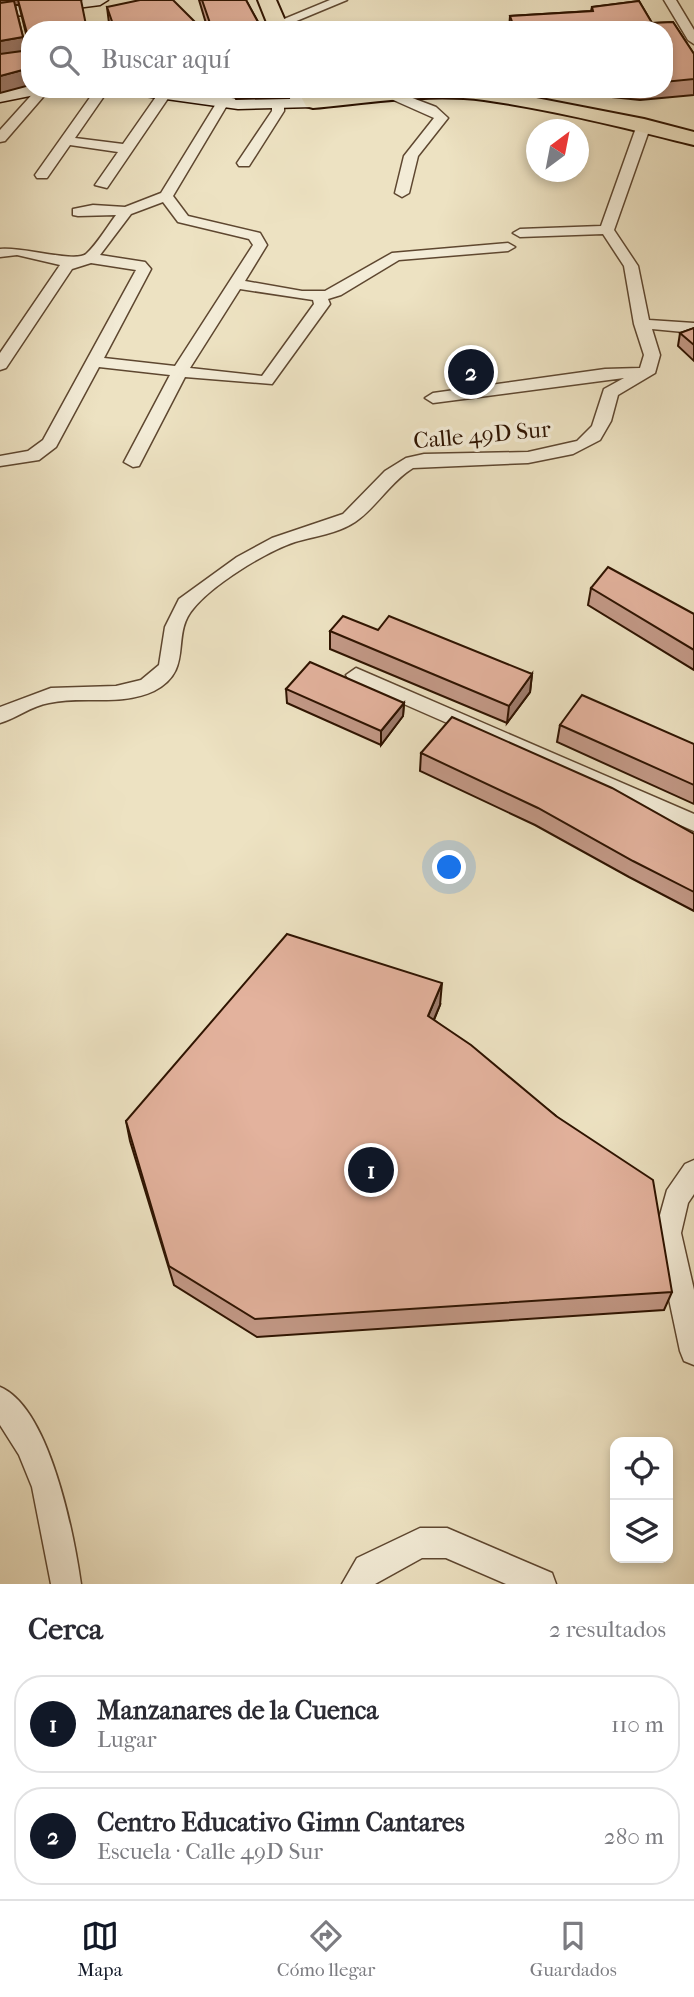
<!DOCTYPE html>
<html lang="es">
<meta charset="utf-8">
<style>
body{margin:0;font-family:"IM FELL French Canon",serif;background:#f2f2f3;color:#2b2b33}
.controls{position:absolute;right:21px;bottom:21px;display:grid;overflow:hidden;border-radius:14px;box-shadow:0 4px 10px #0003}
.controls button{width:63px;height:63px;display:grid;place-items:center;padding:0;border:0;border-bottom:2px solid #e1e1e2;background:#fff;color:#2b2b33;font:35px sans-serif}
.compass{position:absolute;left:526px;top:119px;width:63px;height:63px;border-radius:50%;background:#fff;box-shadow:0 4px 10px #0003;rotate:32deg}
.you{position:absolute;left:450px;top:868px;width:24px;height:24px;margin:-18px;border:5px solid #fff;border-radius:50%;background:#1a73e8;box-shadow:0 0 0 10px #1a73e833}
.badge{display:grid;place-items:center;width:46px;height:46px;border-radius:50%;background:#111827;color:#fff;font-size:23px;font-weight:700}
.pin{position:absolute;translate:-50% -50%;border:4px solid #fff;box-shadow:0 2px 7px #0006}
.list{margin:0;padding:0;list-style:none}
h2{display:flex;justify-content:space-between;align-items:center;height:91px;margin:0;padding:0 28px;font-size:30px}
h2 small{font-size:23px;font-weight:400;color:#7c7c81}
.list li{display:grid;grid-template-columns:46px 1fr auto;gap:21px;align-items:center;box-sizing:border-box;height:98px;margin:0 14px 14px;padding:0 14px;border:2px solid #e1e1e2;border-radius:28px}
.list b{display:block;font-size:26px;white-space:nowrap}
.list p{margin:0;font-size:23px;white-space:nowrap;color:#7c7c81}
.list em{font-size:23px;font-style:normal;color:#7c7c81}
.icon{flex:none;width:38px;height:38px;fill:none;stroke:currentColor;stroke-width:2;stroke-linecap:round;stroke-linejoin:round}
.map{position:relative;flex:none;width:694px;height:1584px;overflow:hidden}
.search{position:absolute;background:#fff;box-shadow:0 4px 10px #0003;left:21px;right:21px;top:21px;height:77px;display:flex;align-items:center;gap:18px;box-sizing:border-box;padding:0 24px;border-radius:28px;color:#7c7c81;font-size:26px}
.sheet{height:315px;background:#fff}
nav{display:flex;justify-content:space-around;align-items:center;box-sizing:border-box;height:98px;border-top:2px solid #e1e1e2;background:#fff;font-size:19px;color:#7c7c81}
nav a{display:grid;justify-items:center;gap:4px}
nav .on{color:#111827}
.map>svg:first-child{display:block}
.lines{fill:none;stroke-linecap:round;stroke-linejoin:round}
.minor-casing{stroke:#5e4730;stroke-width:3}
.secondary-casing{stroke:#2e1300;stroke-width:3}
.primary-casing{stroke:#2e1300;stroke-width:4}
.minor{fill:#f3ecd7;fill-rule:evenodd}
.secondary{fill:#f3ecd7;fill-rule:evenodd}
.primary{fill:#ede2c2;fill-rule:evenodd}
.wall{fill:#c39987;stroke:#2e1300;stroke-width:2;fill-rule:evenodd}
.shaded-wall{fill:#9f7d6e;stroke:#2e1300;stroke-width:2}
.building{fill:#e3b29d;stroke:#2e1300;stroke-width:2}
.labels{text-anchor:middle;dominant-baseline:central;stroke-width:7;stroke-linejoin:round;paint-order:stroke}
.street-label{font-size:23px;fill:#2e1300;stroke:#f3ecd7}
</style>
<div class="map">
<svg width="694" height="1584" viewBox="0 0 694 1584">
<rect width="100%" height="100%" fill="#ede2c2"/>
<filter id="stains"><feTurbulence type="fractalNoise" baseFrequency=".00286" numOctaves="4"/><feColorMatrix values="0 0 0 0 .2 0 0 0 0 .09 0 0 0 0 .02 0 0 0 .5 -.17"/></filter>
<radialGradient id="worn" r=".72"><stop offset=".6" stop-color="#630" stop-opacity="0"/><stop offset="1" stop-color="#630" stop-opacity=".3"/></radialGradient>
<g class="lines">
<g class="minor-casing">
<path id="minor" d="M 330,0 L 347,0 L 282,27 L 272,24 Z
M 664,0 L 676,0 L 694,30 L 694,44 L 688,40 Z
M 37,89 L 50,89 L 5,141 L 0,142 L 0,130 Z
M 96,89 L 109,89 L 75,138 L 123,144 L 160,91 L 171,94 L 107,188 L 95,185 L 118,152 L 70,145 L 47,178 L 37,178 L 35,175 Z
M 394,91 L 436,107 L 448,118 L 418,156 L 409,193 L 402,197 L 395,193 L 404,156 L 434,118 L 389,98 L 388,95 Z
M 223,98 L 229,102 L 173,196 L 188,216 L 260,233 L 267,245 L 245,281 L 302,291 L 325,291 L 392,253 L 508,243 L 515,247 L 508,251 L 399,260 L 341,295 L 328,299 L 330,304 L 272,384 L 185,377 L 139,466 L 133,467 L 124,462 L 170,375 L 99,367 L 56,447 L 39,460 L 0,466 L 0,456 L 28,451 L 43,440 L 136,270 L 91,263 L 72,269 L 6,368 L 0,370 L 0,353 L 60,265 L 17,255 L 0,257 L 0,249 C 21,246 75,263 86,254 C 97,244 107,227 116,215 L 78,216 L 73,215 L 73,209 L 93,205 L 125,207 L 161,193 L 217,102 ZM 163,202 L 178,222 L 249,239 L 253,245 L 175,366 L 104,358 L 151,269 L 145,262 L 100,255 L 131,214 ZM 240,289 L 313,300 L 314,304 L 262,376 L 190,368 Z
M 278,100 L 284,104 L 284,111 L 249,166 L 239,166 L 237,163 L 272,111 L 272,104 Z
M 644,121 L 651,125 L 614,230 L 638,266 L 649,320 L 694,323 L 694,333 L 652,329 L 660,355 L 655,373 L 618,395 L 611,421 L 600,440 L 573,454 L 528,463 L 413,468 C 390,482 377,507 355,522 C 337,534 315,536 295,542 C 265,552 212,585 193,609 C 170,636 195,670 154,691 C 120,707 84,695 49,703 C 31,706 17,718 0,723 L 0,707 L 51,688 L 116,686 L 141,680 L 159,665 L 165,627 L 179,599 L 237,557 L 272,538 L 343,514 L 385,471 L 406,458 L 424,454 L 528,452 L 577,441 L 592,426 L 604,389 L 624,378 L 433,403 L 425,398 L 433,393 L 605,369 L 640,368 L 644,355 L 634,324 L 624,266 L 603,234 L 520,237 L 513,233 L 520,229 L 601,226 L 637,125 Z
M 356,668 L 694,814 L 694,831 L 349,680 L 346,675 Z
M 694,1160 L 694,1194 L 688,1203 L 681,1233 L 694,1290 L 694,1365 L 684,1361 L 680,1351 L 655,1233 L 667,1190 L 685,1164 Z
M 0,1387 C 50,1408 74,1535 81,1584 L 51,1584 L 32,1487 L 19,1455 L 0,1425 Z
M 420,1528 L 447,1528 L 552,1573 L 556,1584 L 506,1584 L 446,1558 L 422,1558 L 375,1584 L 342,1584 L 357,1558 Z"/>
</g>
<g class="secondary-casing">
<path id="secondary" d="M 62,0 L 108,0 L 100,5 L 0,18 L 0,8 Z
M 30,85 L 30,89 L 48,89 L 45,93 L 0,102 L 0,92 Z
M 121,89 L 171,89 L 238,99 L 313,97 L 322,102 L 313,107 L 238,109 L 130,94 Z"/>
</g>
<g class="primary-casing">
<path id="primary" d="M 258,0 L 276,0 L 289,30 L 270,30 Z
M 297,89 L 317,89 L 320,95 L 388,89 L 490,89 L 644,119 L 694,132 L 694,145 C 625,128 555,110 484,100 C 428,93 369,103 313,108 L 306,106 Z"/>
</g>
<use href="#minor" class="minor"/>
<use href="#secondary" class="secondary"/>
<use href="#primary" class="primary"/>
</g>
<path class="wall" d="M 0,0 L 81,0 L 30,30 L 30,85 ZM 15,5 L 19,5 L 30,50 L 25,50 L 23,37 Z
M 199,0 L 246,0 L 258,22 L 258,30 L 208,30 Z
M 639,1 L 652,23 L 673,22 L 694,54 L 694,95 L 640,100 L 593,95 L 590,89 L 664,89 L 664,30 L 509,30 L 510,16 L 591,11 L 592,7 Z
M 107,7 L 198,30 L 111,30 L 109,23 Z
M 231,89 L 288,89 L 289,98 L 236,99 Z
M 694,328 L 694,361 L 678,346 L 680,333 Z
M 591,588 L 694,614 L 694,670 L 588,605 Z
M 378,630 L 532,674 L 530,692 L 507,723 L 330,649 L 330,631 Z
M 286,689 L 404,703 L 403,716 L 381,745 L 287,703 Z
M 560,725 L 694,744 L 694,804 L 557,742 Z
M 421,753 L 694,834 L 694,911 L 629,877 L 535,825 L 420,771 Z
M 440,1005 L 434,1020 L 556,1116 L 672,1292 L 664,1310 L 257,1337 L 174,1285 L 130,1141 L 126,1121 Z"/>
<path class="shaded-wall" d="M 0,0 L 58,0 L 0,7 Z
M 23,37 L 26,53 L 0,57 L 0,41 Z
M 30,68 L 30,85 L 0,93 L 0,76 Z
M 532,674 L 530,692 L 507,723 L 509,706 Z
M 404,703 L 403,716 L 381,745 L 381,731 Z
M 442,983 L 440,1005 L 426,1038 L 428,1016 Z"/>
<path class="building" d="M 18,0 L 81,0 L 87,30 L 30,30 L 30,44 Z
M 140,0 L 173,0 L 198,25 L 195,30 L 115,30 L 107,7 Z
M 202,0 L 246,0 L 258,22 L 211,26 Z
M 14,1 L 23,37 L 0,41 L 0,3 Z
M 639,1 L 652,23 L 673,22 L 694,54 L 694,79 L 664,82 L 664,30 L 573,30 L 573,29 L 564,30 L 515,30 L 510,16 L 593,11 L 592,7 Z
M 30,50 L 30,68 L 0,76 L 0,54 Z
M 694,328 L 694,345 L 680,333 Z
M 608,567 L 694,614 L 694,650 L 591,588 Z
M 343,616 L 378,630 L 389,616 L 532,674 L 509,706 L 330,631 Z
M 310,662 L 404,703 L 381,731 L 286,689 Z
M 582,695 L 694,744 L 694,785 L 560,725 Z
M 452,717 L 612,788 L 694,834 L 694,892 L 633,861 L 538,808 L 421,753 Z
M 287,934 L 442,983 L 428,1016 L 471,1045 L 556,1116 L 653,1180 L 672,1292 L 255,1319 L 169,1266 L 126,1121 Z"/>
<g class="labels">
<g class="street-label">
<text transform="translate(482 435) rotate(-5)">Calle 49D Sur</text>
</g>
</g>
<rect width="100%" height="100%" filter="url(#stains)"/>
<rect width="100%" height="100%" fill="url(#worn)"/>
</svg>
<div class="controls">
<button><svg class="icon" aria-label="locate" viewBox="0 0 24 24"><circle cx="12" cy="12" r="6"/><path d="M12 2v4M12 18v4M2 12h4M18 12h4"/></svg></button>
<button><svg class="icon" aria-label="layers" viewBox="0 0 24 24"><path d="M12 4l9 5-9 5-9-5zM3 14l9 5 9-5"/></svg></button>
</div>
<svg class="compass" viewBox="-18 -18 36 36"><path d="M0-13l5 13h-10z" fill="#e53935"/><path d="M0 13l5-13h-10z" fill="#7c7c81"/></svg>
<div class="you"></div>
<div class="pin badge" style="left:371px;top:1170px">1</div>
<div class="pin badge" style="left:471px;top:372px">2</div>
<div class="search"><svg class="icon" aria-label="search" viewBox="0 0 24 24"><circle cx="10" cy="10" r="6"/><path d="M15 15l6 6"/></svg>Buscar aquí</div>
</div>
<section class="sheet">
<h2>Cerca<small>2 resultados</small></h2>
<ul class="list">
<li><span class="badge">1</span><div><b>Manzanares de la Cuenca</b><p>Lugar</p></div><em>110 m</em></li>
<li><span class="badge">2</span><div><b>Centro Educativo Gimn Cantares</b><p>Escuela · Calle 49D Sur</p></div><em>280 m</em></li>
</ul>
</section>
<nav>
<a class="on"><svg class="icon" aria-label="map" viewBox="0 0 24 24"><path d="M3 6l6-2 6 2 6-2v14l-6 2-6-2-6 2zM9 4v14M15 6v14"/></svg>Mapa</a>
<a><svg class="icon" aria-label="directions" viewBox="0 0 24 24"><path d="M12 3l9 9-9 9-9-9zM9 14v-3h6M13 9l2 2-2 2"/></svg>Cómo llegar</a>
<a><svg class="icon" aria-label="saved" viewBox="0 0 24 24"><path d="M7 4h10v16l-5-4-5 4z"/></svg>Guardados</a>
</nav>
